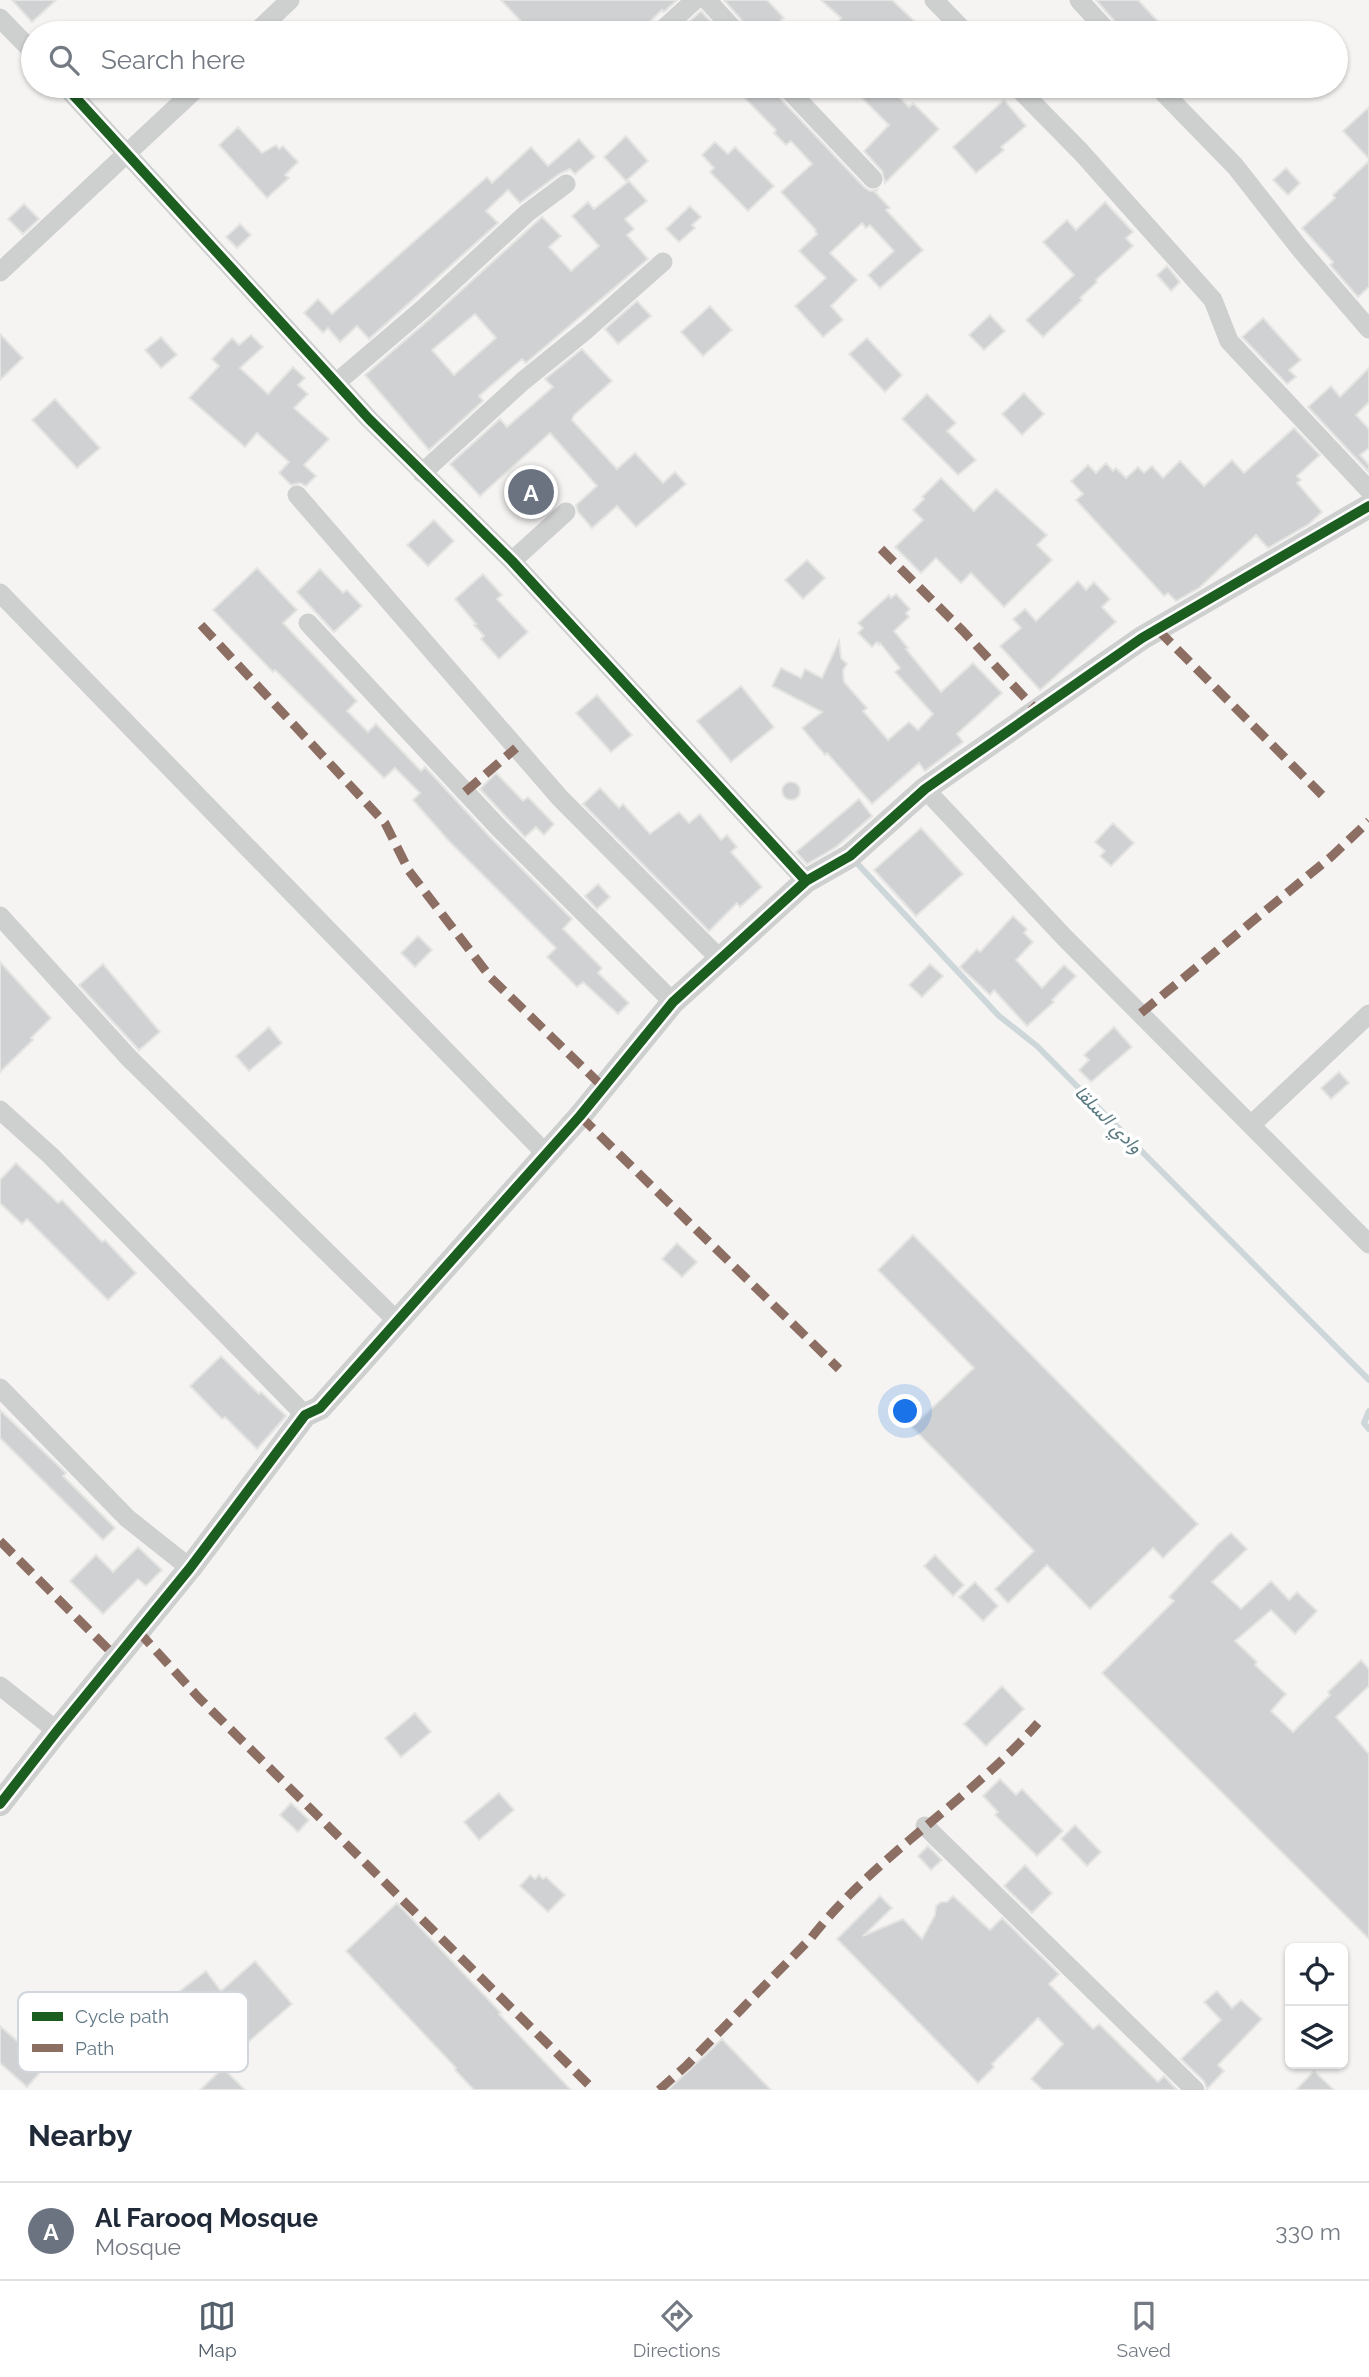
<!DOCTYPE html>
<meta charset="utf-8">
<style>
body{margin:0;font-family:Raleway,Vazirmatn,sans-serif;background:#f6f6f7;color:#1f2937}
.controls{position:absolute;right:21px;bottom:21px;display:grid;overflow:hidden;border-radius:10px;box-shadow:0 2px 5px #0004}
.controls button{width:63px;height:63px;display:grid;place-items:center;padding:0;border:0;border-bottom:2px solid #e0e1e3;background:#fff;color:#1f2937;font:35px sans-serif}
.you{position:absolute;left:906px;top:1412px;width:24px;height:24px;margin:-18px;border:5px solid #fff;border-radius:50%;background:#1a73e8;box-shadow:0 0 0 10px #1a73e833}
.badge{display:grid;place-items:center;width:46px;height:46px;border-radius:50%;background:#54606c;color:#fff;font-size:23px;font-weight:700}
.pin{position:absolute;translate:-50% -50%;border:4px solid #fff;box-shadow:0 2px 7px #0006}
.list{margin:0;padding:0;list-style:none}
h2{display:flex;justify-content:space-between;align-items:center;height:91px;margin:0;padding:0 28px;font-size:30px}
h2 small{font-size:23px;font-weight:400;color:#747a83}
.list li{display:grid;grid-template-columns:46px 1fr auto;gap:21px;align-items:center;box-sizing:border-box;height:98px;padding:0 28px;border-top:2px solid #e0e1e3}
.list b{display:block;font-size:26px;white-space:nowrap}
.list p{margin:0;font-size:23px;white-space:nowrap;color:#747a83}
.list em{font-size:23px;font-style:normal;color:#747a83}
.icon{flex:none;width:38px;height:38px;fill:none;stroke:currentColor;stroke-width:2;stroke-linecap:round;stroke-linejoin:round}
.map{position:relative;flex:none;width:1369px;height:2090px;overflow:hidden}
.search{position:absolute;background:#fff;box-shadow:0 2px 5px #0004;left:21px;right:21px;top:21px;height:77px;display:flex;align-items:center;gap:18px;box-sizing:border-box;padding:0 24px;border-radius:38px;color:#747a83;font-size:26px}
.sheet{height:189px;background:#fff}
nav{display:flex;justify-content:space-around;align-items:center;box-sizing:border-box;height:98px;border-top:2px solid #e0e1e3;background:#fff;font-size:19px;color:#747a83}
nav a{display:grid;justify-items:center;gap:4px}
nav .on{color:#54606c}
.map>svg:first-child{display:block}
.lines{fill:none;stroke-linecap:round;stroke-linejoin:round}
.stream{stroke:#cdd7da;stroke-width:6}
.building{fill:#d0d1d2;stroke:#e4e4e2;stroke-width:2;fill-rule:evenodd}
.minor{stroke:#cecfcf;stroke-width:19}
.tertiary{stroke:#cecfcf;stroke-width:24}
.quiet{stroke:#8d6e63;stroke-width:9;stroke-dasharray:18 9;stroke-linecap:butt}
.cycleway-casing{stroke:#fff;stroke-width:15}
.cycleway{stroke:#1b5e20;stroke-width:10}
.labels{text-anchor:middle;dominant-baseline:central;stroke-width:7;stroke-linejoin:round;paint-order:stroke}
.water-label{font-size:19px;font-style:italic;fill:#5c7b83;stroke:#fff}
.key{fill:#fff;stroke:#d0d6db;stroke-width:2}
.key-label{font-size:19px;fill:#617886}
</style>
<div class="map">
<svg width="1369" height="2090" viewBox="0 0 1369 2090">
<rect width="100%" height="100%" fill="#f5f4f2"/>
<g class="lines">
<path class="stream" d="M 854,860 L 999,1016 L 1037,1046 L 1369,1380
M 1369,1411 L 1364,1423 L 1369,1429"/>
</g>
<path class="building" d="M 12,0 L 56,0 L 32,22 Z
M 501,0 L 677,0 L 664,12 L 662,10 L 638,33 L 532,33 Z
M 724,0 L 767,0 L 784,18 L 781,20 L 794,33 L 749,33 L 746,25 Z
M 821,0 L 892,0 L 927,33 L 899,30 L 896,33 L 851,33 L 839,21 L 841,18 Z
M 1096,0 L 1138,0 L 1169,33 L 1122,33 L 1118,25 Z
M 701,11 L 711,22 L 699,33 L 685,33 L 681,29 Z
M 733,86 L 771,86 L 776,94 L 864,187 L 870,191 L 877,190 L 875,192 L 890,208 L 886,210 L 923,250 L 880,288 L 868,275 L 894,251 L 870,225 L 866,228 L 862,223 L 830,253 L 857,280 L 831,306 L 843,320 L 823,337 L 795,306 L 826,278 L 799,251 L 817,234 L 815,231 L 816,230 L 781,192 L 812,164 L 791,141 L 786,145 L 774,133 L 776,130 Z
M 867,86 L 888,86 L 909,107 L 913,103 L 939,129 L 885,183 L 882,171 L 864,151 L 889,125 L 858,94 Z
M 1004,100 L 1026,126 L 1001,147 L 1004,150 L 976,173 L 953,147 Z
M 1369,107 L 1369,159 L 1343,131 Z
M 238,127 L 262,153 L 276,145 L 279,149 L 283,146 L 298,162 L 285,175 L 289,178 L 267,198 L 219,145 Z
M 626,136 L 648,161 L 626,181 L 604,157 Z
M 579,139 L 595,157 L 575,174 L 570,169 L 559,174 L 520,203 L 508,190 L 486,211 L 498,223 L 369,339 L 357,326 L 340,342 L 328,328 L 323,333 L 304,313 L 318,299 L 332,314 L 487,177 L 492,183 L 531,147 L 548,166 Z
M 715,142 L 728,154 L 735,147 L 774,186 L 748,211 L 710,172 L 714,168 L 702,155 Z
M 1369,161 L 1369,287 L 1358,297 L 1330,265 L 1333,262 L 1302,228 L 1335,198 L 1333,195 Z
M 1286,168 L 1300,183 L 1288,195 L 1273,180 Z
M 629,181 L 647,201 L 625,219 L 634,229 L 627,235 L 648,259 L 526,363 L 522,359 L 479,396 L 483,401 L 429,450 L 365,375 L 432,317 L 542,217 L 561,236 L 549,247 L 571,271 L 599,246 L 572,216 L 588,202 L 594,209 ZM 475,314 L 496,338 L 454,375 L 432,350 Z
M 1105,202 L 1133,232 L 1126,238 L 1133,246 L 1096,280 L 1097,282 L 1080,298 L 1082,300 L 1043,337 L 1026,320 L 1074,275 L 1043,242 L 1067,220 L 1076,230 Z
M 24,204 L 39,219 L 23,234 L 8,219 Z
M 690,206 L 701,217 L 692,225 L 695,228 L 679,242 L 666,229 Z
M 240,224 L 251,235 L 237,248 L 226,237 Z
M 1167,266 L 1180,282 L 1171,291 L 1157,275 Z
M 637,301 L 651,316 L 618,344 L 605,329 Z
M 710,306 L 732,330 L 703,356 L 681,332 Z
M 990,315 L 1005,331 L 984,350 L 969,335 Z
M 1263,318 L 1301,360 L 1289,370 L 1296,377 L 1287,384 L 1242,337 Z
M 0,334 L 23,358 L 0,380 Z
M 251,335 L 263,347 L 240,368 L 268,394 L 293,367 L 305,378 L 298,385 L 308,394 L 294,408 L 329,439 L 304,465 L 316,476 L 306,486 L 300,483 L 291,485 L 279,473 L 289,462 L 257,433 L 245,447 L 189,398 L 219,366 L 212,359 L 232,338 L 239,345 Z
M 161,337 L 177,355 L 161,368 L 145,350 Z
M 867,338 L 902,375 L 885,392 L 849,354 Z
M 582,349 L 612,381 L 574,415 L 572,420 L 617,469 L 635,453 L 663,483 L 675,472 L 686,484 L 636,527 L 617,506 L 592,528 L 578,512 L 576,505 L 597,486 L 550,433 L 480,496 L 450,464 L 500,419 L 507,427 L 553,387 L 545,379 Z
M 1369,368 L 1369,402 L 1356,415 L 1369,429 L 1369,448 L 1360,455 L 1369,465 L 1369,472 L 1308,407 L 1331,386 L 1340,397 Z
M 1024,393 L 1044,414 L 1022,435 L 1002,414 Z
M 927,394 L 956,423 L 947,431 L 976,460 L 958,475 L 902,419 Z
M 55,399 L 100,448 L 77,468 L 32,420 Z
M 1294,428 L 1320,455 L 1297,476 L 1301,480 L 1297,483 L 1322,512 L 1309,524 L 1268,548 L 1256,535 L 1199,588 L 1176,601 L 1168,593 L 1164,596 L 1076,500 L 1083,494 L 1071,481 L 1088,465 L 1096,473 L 1106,463 L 1113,471 L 1116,468 L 1126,478 L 1138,467 L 1144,473 L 1152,466 L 1163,478 L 1180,461 L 1204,486 L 1232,460 L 1244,473 Z
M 941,478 L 974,511 L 996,489 L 1047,535 L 1037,545 L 1052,560 L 1004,607 L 971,573 L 961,583 L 936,558 L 921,573 L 895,547 L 923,520 L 913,510 L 924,499 L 922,497 Z
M 434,520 L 454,541 L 428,566 L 407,545 Z
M 807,560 L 825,578 L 803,599 L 785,580 Z
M 257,568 L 297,610 L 283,623 L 357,701 L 347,711 L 368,732 L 376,724 L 421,771 L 425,767 L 490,837 L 572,919 L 563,929 L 602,968 L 598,973 L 629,1003 L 618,1014 L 583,982 L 577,987 L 547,957 L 556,948 L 448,840 L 413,800 L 420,793 L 395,768 L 384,778 L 275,670 L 273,672 L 213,610 Z
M 320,569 L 343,593 L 347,590 L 362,606 L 334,632 L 297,592 Z
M 483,574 L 502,595 L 497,599 L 528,632 L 499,659 L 481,639 L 484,636 L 474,625 L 476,624 L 455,599 Z
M 1078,581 L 1086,590 L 1094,582 L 1110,599 L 1102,607 L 1116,622 L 1040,690 L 1000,646 L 1021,628 L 1013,619 L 1025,609 L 1036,621 Z
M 896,594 L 910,609 L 906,613 L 909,617 L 894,631 L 908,648 L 906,649 L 941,692 L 973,663 L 1002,693 L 957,734 L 963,742 L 925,771 L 919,763 L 872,804 L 827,753 L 825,755 L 802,728 L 822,712 L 772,686 L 781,668 L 801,678 L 805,669 L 822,678 L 839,641 L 841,658 L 847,664 L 843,670 L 844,682 L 867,708 L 863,711 L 888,740 L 909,722 L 918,730 L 933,714 L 895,672 L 900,668 L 880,643 L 879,645 L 877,642 L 872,647 L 858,633 L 863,628 L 858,623 L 889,595 L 891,598 Z
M 741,686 L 774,727 L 731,762 L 697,721 Z
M 597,695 L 632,735 L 611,752 L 576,713 Z
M 496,773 L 523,801 L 528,797 L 554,824 L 544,835 L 536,827 L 525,837 L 480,789 Z
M782 791a9 9 0 1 1 18 0a9 9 0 1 1-18 0Z
M 600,788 L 619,808 L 623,804 L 650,834 L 679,812 L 689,823 L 700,814 L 721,840 L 727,835 L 737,847 L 731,852 L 762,887 L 740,907 L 737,903 L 709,931 L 583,804 Z
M 859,799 L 872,816 L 836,847 L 807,864 L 796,852 Z
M 1113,823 L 1134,843 L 1111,866 L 1100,856 L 1105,851 L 1095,842 Z
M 921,828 L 963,874 L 916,916 L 874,870 Z
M 598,884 L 610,897 L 597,909 L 585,896 Z
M 1013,916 L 1027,929 L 1024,933 L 1033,942 L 1016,960 L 1042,988 L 1064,965 L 1076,976 L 1052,1000 L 1054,1002 L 1027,1026 L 994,990 L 990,995 L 960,967 L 977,949 L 980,952 Z
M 418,936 L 432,950 L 415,967 L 401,953 Z
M 0,962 L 51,1018 L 31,1038 L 33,1040 L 0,1072 Z
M 103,964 L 160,1032 L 139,1050 L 79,985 Z
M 930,964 L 943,976 L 922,997 L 909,985 Z
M 269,1027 L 282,1043 L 249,1071 L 236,1056 Z
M 1114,1027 L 1132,1047 L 1091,1082 L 1079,1070 L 1089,1060 L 1084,1055 Z
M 1339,1072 L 1349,1083 L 1331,1099 L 1321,1088 Z
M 16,1163 L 58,1203 L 62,1200 L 102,1242 L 105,1240 L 136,1273 L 108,1300 L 27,1219 L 22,1224 L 0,1203 L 0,1180 Z
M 913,1235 L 1198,1524 L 1163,1558 L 1153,1548 L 1090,1609 L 1047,1565 L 1008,1603 L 995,1589 L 1034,1551 L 912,1427 L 974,1368 L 878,1270 Z
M 677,1243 L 697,1262 L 682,1277 L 662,1259 Z
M 221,1356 L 259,1394 L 261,1392 L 286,1416 L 257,1449 L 225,1417 L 222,1419 L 190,1386 Z
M 0,1410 L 66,1473 L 63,1476 L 115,1528 L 103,1540 L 0,1438 Z
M 1231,1533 L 1247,1549 L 1212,1582 L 1241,1609 L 1271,1581 L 1289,1600 L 1297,1592 L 1317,1611 L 1295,1634 L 1271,1610 L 1235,1641 L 1257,1662 L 1255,1665 L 1286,1694 L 1271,1711 L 1293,1732 L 1330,1695 L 1328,1692 L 1361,1660 L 1369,1669 L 1369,1686 L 1336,1717 L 1369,1754 L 1369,1939 L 1102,1673 L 1174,1601 L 1169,1597 L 1218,1544 Z
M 138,1547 L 162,1570 L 146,1586 L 138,1579 L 103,1614 L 70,1581 L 96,1555 L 113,1572 Z
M 935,1555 L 964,1585 L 953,1596 L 924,1566 Z
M 975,1582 L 998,1606 L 983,1621 L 959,1597 Z
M 1002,1686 L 1024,1709 L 986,1746 L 964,1724 Z
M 415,1713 L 431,1732 L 401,1757 L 385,1738 Z
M 1000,1779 L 1016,1795 L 1022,1789 L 1063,1831 L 1037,1856 L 995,1815 L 998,1812 L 983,1796 Z
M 499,1793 L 514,1810 L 479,1840 L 464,1822 Z
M 291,1803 L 309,1820 L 298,1832 L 280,1815 Z
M 1075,1825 L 1101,1852 L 1087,1866 L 1061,1839 Z
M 928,1846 L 942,1860 L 931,1870 L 918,1856 Z
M 1025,1865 L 1052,1893 L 1032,1913 L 1004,1886 Z
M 530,1875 L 535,1879 L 539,1875 L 543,1879 L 546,1877 L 565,1895 L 548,1912 L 520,1886 Z
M 880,1896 L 892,1908 L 863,1936 L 903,1919 L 922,1939 L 935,1915 L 936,1906 L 941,1902 L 947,1902 L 953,1896 L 990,1930 L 1002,1918 L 1059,1974 L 1049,1984 L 1093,2029 L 1099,2024 L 1158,2082 L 1164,2076 L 1177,2090 L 1043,2090 L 1031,2079 L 1063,2044 L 1038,2018 L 992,2064 L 994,2067 L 978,2083 L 837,1939 Z
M 397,1903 L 501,2013 L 499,2014 L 571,2090 L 474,2090 L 455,2070 L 456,2068 L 346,1951 Z
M 255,1961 L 292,2004 L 239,2050 L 194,2000 L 186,2007 L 176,1994 L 206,1971 L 221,1991 Z
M 1217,1991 L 1232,2008 L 1241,2000 L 1262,2019 L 1218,2065 L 1224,2071 L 1207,2089 L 1204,2081 L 1181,2059 L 1221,2020 L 1204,2002 Z
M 0,2026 L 46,2066 L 27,2087 L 0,2063 Z
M 722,2039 L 771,2090 L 668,2090 Z
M 223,2068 L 245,2090 L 200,2090 Z
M 1314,2071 L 1334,2090 L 1296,2090 Z"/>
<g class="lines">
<path class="minor" d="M 707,0 L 737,33
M 934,0 L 966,33
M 1079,0 L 1109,33
M 0,18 L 33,52
M 255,33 L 290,0
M 659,33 L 695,0
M 65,86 L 369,419 L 512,561 L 806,881
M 785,86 L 873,179
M 1016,86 L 1081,152 L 1213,300 L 1229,341 L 1369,490
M 1157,86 L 1235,166 L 1301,250 L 1369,329
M 0,272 L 199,86
M 336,383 L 424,308 L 527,213 L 566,184
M 422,473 L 523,381 L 586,330 L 663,262
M 297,495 L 560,798 L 719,958
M 512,561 L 566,512
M 0,593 L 545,1153
M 308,623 L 499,828 L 673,1002
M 925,789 L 1065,938 L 1369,1244
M 0,916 L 129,1058 L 396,1320
M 0,1110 L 51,1156 L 305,1415
M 1251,1125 L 1369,1014
M 0,1388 L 127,1518 L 190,1568
M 0,1686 L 57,1731
M 925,1826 L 1195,2090"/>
<path class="tertiary" d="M 0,1804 L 57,1731 L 190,1568 L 305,1415 L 320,1408 L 580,1116 L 673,1002 L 806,881 L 850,856 L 925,789 L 1142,638 L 1369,506"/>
<path class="quiet" d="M 881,549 L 963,631 L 1038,712
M 201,625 L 385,823 L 409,871 L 491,978 L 603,1087
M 1158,630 L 1322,795
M 465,792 L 516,748
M 1141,1013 L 1332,856 L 1369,821
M 580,1116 L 839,1369
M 0,1541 L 116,1657
M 138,1631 L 199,1698 L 594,2090
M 659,2090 L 687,2065 L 811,1938 C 875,1856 969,1801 1038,1723"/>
<g class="cycleway-casing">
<path id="cycleway" d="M 65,86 L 369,419 L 512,561 L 806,881
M 0,1804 L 57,1731 L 190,1568 L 305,1415 L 320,1408 L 580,1116 L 673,1002 L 806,881 L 850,856 L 925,789 L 1142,638 L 1369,506"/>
</g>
<use href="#cycleway" class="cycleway"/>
</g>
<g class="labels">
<g class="water-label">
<text transform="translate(1109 1119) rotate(45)">وادي السلقا</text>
</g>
</g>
<rect x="18" y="1992" width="230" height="80" rx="10" class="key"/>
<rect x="32" y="2012" width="31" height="9" fill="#1b5e20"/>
<rect x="32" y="2044" width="31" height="8" fill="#8d6e63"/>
<g class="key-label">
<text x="75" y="2023">Cycle path</text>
<text x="75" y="2055">Path</text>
</g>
</svg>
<div class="controls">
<button><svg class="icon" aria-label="locate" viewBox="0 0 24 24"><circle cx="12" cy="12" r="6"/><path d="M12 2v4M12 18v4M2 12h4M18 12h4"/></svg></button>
<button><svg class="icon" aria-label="layers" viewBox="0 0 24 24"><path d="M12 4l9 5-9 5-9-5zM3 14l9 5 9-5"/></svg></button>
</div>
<div class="you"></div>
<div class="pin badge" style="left:531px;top:492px;background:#6b7280">A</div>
<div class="search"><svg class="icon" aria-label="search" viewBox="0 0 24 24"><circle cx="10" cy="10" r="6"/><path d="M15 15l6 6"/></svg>Search here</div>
</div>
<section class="sheet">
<h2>Nearby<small></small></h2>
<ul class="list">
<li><span class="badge" style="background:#6b7280">A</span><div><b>Al Farooq Mosque</b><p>Mosque</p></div><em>330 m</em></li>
</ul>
</section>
<nav>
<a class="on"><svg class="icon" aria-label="map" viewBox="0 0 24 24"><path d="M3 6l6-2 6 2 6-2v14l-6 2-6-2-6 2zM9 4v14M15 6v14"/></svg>Map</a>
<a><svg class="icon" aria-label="directions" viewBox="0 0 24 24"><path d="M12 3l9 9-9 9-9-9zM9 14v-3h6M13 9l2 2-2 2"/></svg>Directions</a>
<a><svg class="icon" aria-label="saved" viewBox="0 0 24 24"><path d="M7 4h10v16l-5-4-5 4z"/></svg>Saved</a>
</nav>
